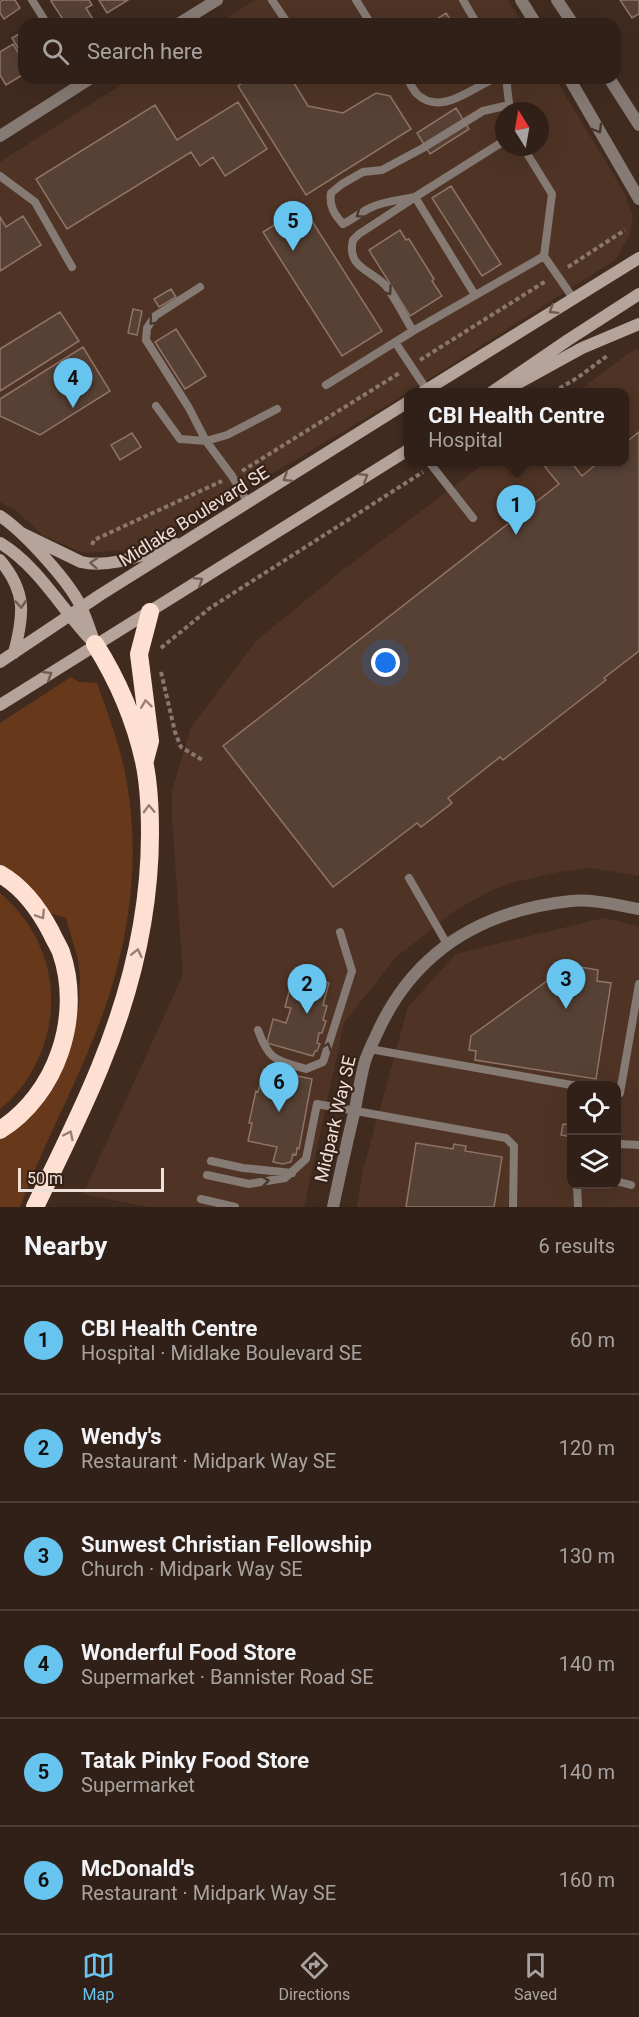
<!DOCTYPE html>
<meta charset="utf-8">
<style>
body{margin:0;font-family:Roboto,sans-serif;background:#392820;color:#f1f3f6}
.controls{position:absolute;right:18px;bottom:18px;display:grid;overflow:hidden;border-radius:12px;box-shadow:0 6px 24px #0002}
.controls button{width:54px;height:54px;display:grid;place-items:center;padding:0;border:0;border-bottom:2px solid #4c3e36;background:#312017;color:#f1f3f6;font:30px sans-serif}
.compass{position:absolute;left:495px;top:102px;width:54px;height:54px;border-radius:50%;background:#312017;box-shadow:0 6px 24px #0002;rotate:349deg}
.scale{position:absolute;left:18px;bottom:15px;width:146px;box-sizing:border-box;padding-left:6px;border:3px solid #eedfd8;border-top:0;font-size:16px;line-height:21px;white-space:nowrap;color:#eedfd8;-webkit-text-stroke:4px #362116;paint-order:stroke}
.you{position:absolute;left:386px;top:663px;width:21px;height:21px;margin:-15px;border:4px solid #fff;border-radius:50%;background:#1a73e8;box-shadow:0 0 0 9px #1a73e833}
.badge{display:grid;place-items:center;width:39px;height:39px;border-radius:50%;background:#66c4ef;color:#111;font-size:20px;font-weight:700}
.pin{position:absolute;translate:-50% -50px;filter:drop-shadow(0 2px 3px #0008)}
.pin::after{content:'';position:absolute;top:32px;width:21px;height:18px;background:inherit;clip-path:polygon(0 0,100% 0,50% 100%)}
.popup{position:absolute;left:404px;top:388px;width:225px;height:78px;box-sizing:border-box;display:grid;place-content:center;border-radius:12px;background:#312017;filter:drop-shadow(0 2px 4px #0005);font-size:20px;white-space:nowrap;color:#a8a3a1}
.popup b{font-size:22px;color:#f1f3f6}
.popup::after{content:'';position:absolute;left:50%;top:100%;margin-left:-12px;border:12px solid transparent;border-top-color:#312017}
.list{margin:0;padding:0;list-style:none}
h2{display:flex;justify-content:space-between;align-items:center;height:78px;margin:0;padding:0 24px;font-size:26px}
h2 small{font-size:20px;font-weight:400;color:#a8a3a1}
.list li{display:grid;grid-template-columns:39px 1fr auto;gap:18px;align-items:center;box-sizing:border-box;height:108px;padding:0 24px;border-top:2px solid #4c3e36}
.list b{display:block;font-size:22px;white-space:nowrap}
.list p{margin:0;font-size:20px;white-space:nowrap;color:#a8a3a1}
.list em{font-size:20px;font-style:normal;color:#a8a3a1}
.icon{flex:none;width:33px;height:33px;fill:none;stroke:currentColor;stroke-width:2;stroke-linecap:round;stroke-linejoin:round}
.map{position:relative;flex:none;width:639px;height:1207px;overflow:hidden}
.search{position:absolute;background:#312017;box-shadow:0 6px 24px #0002;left:18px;right:18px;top:18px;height:66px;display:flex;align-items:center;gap:15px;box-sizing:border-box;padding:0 21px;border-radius:18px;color:#a8a3a1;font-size:22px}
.sheet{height:726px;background:#312017}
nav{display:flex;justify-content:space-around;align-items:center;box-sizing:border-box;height:84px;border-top:2px solid #4c3e36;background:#312017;font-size:16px;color:#a8a3a1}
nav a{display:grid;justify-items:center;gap:3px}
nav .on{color:#66c4ef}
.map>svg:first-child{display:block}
.built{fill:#4f3425;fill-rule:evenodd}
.green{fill:#68381a}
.building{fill:#574034;stroke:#8e7467;stroke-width:1.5}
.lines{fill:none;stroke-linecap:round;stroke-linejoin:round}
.path{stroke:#89766c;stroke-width:4;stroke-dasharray:4.5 3;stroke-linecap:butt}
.lane{stroke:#867a74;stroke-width:8}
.street{stroke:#867a74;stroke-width:12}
.secondary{stroke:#b6a49a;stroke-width:12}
.highway{stroke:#fde0d1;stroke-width:18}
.oneway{stroke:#4a372e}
.oneway2{stroke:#705c51}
.oneway3{stroke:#9a8074}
.labels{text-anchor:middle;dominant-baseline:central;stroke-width:4.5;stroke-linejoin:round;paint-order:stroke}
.street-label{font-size:18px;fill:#eedfd8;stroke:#362116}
</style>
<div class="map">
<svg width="639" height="1207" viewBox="0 0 639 1207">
<rect width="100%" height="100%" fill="#412b1f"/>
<path class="built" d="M 255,0 L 508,0 L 523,24 L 217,24 Z
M 132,78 L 555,78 L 624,192 L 633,216 L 630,234 L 615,260 L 398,399 L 214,508 L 128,550 L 84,553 L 44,536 L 15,510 L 0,502 L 0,162 ZM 504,111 L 540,111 L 540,147 L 504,147 Z
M 639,349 L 639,876 L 592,868 L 558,872 L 515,882 L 488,892 L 453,912 L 395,958 L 344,1023 L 304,1207 L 148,1207 L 83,1194 L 183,975 L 172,818 L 172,791 L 191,727 L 257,640 L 338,574 L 486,462 L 624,462 L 624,392 L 577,392 L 629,353 Z
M 604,918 L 639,926 L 639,1207 L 357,1207 L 363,1170 L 408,1007 L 456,954 ZM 572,1086 L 616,1086 L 616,1184 L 572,1184 Z"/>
<path class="green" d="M 71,677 L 79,682 L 97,683 C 108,714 120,745 126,778 C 142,863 128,952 96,1032 C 73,1091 42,1147 20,1207 L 0,1207 L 0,1139 L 30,1114 L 74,1033 L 79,1005 L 80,977 L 78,959 L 66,918 L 49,913 L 15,875 L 0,865 L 0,723 Z
M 0,893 C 53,938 67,1009 32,1071 C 24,1085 13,1099 0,1109 Z"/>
<path class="building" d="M 3,0 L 15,0 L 20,8 L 4,19 L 0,13 L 0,2 Z
M 53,0 L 89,0 L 92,5 L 86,8 L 94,21 L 90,24 L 66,24 L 51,1 Z
M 99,0 L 128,0 L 107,13 Z
M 620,0 L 639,0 L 639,14 L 632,18 Z
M 446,13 L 453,24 L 430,24 L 432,22 Z
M 24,31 L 24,58 L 12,38 Z
M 13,44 L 24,62 L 24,74 L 6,85 L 0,75 L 0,52 Z
M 250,78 L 291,78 L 308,106 L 343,113 L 376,93 L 390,96 L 411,129 L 306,195 L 238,86 Z
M 238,102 L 267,149 L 225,176 L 213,157 L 200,166 L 191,152 L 67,229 L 36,179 L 155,105 L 177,140 Z
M 456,108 L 469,129 L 430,154 L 417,133 Z
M 451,186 L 501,264 L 482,276 L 432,198 Z
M 303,207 L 382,331 L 342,356 L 263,232 Z
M 23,216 L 41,245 L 0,271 L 0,217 L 6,227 Z
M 400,230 L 406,240 L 409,239 L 434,279 L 432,281 L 442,296 L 410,316 L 369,250 Z
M 171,289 L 176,297 L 159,307 L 154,299 Z
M 133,309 L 142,311 L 137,335 L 128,333 Z
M 60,312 L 79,341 L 0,391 L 0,349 Z
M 176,329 L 206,376 L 185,389 L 155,342 Z
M 83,347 L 110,391 L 40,435 L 0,416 L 0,399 Z
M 639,432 L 639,651 L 604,678 L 606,680 L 503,760 L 500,757 L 448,798 L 452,803 L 421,827 L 417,823 L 333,887 L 223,746 L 559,484 L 545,467 L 552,462 L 571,462 L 582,476 L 599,462 L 624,462 L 624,444 Z
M 132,433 L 141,447 L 120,460 L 111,445 Z
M 569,965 L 598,970 L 597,981 L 611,983 L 596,1079 L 475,1060 L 476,1051 L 469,1050 L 471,1036 Z
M 294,973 L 329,983 L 323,1005 L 327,1006 L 323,1020 L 326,1021 L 322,1033 L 319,1033 L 317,1043 L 320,1044 L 317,1051 L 315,1051 L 313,1056 L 267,1043 L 273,1019 L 286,1023 L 291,1008 L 285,1007 Z
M 264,1069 L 312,1079 L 299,1149 L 297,1148 L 296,1155 L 293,1154 L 291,1162 L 283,1164 L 273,1162 L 277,1147 L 248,1141 L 252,1123 L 249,1123 L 256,1091 L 258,1092 Z
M 563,1124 L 572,1125 L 572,1137 L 561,1135 Z
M 416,1143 L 453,1149 L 454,1144 L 466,1146 L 465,1151 L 502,1157 L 494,1207 L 406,1207 Z"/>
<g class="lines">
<path class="path" d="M 568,267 L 625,230
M 420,360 L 546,281
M 553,392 L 577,378 L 607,356
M 242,471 L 401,372
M 92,545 L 94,540 L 222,481
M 161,648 L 210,608 L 423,472
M 161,672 L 175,732 L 181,747 L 204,761"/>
<path class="lane" d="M 32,0 L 47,24
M 272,0 L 288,24
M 356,0 L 371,24
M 463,0 L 477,24
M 407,78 C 410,83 413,90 417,94 C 441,117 472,87 496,78
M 506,78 L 510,111
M 0,176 L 35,202 L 72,267
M 415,197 C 400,200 386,201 372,207 C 362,211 354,219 343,224 C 334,214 329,206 331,193 L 342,184 L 363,172 L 382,170 L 423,148 L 483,111 L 509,105
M 411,200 L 359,234 L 353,240 C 346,268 372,270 386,286 C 396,300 404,316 413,331
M 544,256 L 573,298
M 200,287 L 155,316 L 147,328 L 146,340 L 189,408 L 206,441 L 227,435 L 277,409
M 475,295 L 415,197 L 504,141
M 395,342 L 427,390
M 326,385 L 413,331 L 544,256 L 552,194 L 523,147
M 156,406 L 180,439 L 206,441 L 232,476 L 248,503
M 429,462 L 473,518
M 409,878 L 447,944
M 258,1030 C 269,1061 276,1060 306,1069 L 323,1062 L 352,971 L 340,932
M 370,1049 L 577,1086
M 616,1092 L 620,1093 L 639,984
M 616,1146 L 620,1144 L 639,1145
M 211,1161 L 243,1168 L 292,1173
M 207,1175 L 249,1184 L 285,1178 L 306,1159 L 317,1104 L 506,1138 L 514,1146 L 513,1207
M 616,1181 L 631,1185
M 577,1184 L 578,1207
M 201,1199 L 235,1207"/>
<path class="street" d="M 521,0 L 536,24
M 557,0 L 573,24
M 178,24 L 217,0
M 569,78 L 639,199
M 609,78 L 639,125
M 0,136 L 91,78
M 333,1207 C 340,1174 347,1142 355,1109 C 358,1093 361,1076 365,1061 C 369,1049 375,1038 380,1027 C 418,948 485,910 571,901 C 593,899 617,905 639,909"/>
<path class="secondary" d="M 513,386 L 582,348 L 639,324
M 423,392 L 639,258
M 492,392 L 568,340 L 639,294
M 0,516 C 24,532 71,583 82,609 C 87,620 91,633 95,644
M 21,533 L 81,562 C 112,569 146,553 176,544
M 0,543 C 38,566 60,607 90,639
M 0,560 C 27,592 24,615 14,653
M 0,662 L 100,595 L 408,402
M 0,705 L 408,450"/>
<path class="highway" d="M 145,760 L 150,741 L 139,654 L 150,612
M 0,874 C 23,887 39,909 51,932 C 54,939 58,945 61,952 C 83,1016 57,1094 0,1130
M 35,1207 C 57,1161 81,1114 100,1067 C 131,992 150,915 150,833 C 150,809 149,784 144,761 C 135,721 117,679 95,644"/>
</g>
<defs><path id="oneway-chevron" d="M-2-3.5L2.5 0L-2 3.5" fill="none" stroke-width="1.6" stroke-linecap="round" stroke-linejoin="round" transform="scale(1.5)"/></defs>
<g class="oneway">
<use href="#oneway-chevron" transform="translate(598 129) rotate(60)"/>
<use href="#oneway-chevron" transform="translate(360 214) rotate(145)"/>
<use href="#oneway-chevron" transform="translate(388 291) rotate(55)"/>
<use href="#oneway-chevron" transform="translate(153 321) rotate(130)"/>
<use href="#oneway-chevron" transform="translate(327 1047) rotate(-72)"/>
<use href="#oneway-chevron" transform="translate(265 1181) rotate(-9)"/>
</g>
<g class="oneway2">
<use href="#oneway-chevron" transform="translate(553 310) rotate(148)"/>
<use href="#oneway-chevron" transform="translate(364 477) rotate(-32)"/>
<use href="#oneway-chevron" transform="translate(287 478) rotate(148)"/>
<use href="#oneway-chevron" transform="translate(94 563) rotate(-177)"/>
<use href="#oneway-chevron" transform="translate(199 581) rotate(-32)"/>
<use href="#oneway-chevron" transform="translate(21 604) rotate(86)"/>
<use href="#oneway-chevron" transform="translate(48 675) rotate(-32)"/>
</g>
<g class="oneway3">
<use href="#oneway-chevron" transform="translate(146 704) rotate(-97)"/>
<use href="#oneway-chevron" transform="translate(149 809) rotate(-92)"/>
<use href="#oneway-chevron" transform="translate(41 915) rotate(57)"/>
<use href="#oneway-chevron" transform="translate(137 953) rotate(-77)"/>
<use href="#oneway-chevron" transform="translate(69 1135) rotate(-65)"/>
</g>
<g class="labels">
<g class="street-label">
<text transform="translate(194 516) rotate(-32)">Midlake Boulevard SE</text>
<text transform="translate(335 1119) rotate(-77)">Midpark Way SE</text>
</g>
</g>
</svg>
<div class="controls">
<button><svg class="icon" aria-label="locate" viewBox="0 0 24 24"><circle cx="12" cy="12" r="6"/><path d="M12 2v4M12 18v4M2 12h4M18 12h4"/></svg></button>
<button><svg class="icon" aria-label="layers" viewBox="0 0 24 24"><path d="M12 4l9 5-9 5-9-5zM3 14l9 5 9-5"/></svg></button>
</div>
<svg class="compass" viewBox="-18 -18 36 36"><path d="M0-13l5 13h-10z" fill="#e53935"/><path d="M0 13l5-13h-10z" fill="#a8a3a1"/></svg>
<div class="scale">50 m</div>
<div class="you"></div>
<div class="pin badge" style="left:516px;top:535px">1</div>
<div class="popup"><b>CBI Health Centre</b>Hospital</div>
<div class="pin badge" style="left:307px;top:1014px">2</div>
<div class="pin badge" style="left:566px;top:1009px">3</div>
<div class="pin badge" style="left:73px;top:408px">4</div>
<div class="pin badge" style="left:293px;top:251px">5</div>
<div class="pin badge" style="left:279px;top:1112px">6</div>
<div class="search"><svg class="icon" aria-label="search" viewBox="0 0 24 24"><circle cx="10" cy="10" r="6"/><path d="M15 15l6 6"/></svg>Search here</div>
</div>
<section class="sheet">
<h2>Nearby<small>6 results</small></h2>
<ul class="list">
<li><span class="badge">1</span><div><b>CBI Health Centre</b><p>Hospital · Midlake Boulevard SE</p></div><em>60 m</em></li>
<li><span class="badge">2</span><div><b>Wendy's</b><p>Restaurant · Midpark Way SE</p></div><em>120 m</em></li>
<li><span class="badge">3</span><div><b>Sunwest Christian Fellowship</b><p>Church · Midpark Way SE</p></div><em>130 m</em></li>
<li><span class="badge">4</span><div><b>Wonderful Food Store</b><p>Supermarket · Bannister Road SE</p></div><em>140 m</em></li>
<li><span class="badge">5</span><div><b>Tatak Pinky Food Store</b><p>Supermarket</p></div><em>140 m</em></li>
<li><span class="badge">6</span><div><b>McDonald's</b><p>Restaurant · Midpark Way SE</p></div><em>160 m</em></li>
</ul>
</section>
<nav>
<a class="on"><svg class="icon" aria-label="map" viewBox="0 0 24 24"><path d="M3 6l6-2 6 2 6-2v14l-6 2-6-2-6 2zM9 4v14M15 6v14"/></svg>Map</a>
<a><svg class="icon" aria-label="directions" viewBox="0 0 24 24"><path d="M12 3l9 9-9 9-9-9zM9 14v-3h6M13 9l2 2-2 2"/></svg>Directions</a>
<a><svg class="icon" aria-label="saved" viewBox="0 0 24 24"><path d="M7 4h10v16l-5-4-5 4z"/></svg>Saved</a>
</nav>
